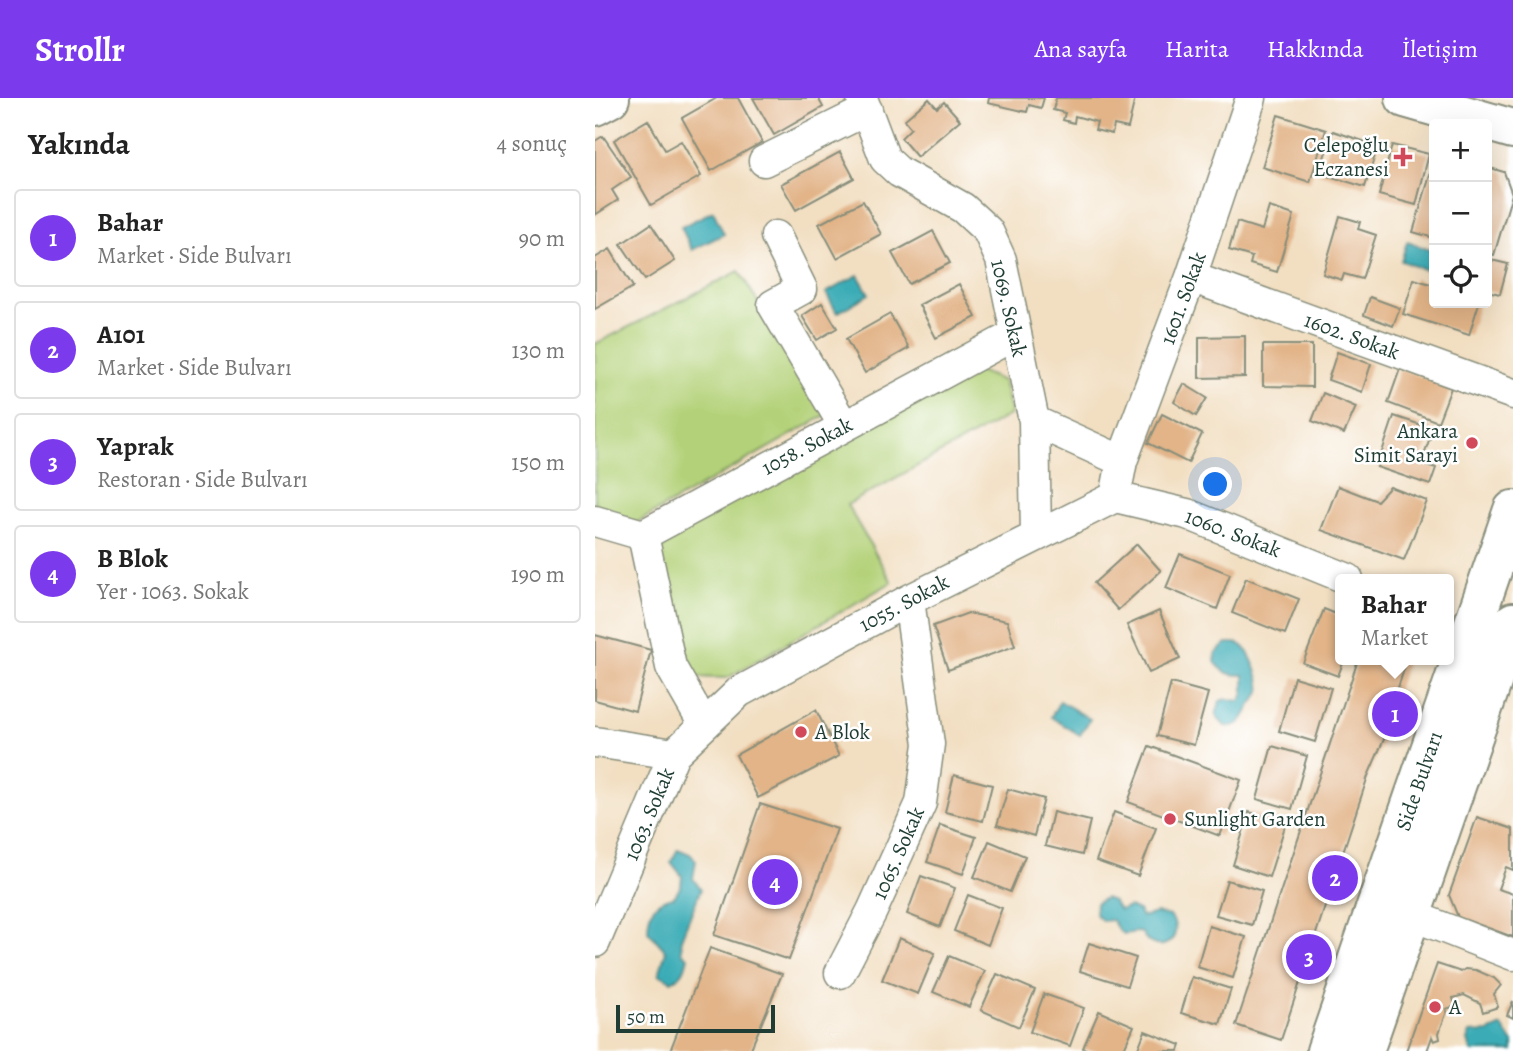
<!DOCTYPE html>
<html lang="tr">
<meta charset="utf-8">
<style>
body{margin:0;font-family:Alegreya,serif;background:#f6f6f6;color:#222}
.controls{position:absolute;right:21px;top:21px;display:grid;overflow:hidden;border-radius:7px;box-shadow:0 7px 28px #0002}
.controls button{width:63px;height:63px;display:grid;place-items:center;padding:0;border:0;border-bottom:2px solid #e0e0e0;background:#fff;color:#222;font:35px sans-serif}
.scale{position:absolute;left:21px;bottom:18px;width:159px;box-sizing:border-box;padding-left:7px;border:4px solid #1f3d34;border-top:0;font-size:19px;line-height:24px;white-space:nowrap;color:#1f3d34;-webkit-text-stroke:5px #fff;paint-order:stroke}
.you{position:absolute;left:621px;top:387px;width:24px;height:24px;margin:-18px;border:5px solid #fff;border-radius:50%;background:#1a73e8;box-shadow:0 0 0 10px #1a73e833}
.badge{display:grid;place-items:center;width:46px;height:46px;border-radius:50%;background:#7c3aed;color:#fff;font-size:23px;font-weight:700}
.pin{position:absolute;translate:-50% -50%;border:4px solid #fff;box-shadow:0 2px 7px #0006}
.popup{position:absolute;left:740px;top:476px;width:119px;height:91px;box-sizing:border-box;display:grid;place-content:center;border-radius:7px;background:#fff;filter:drop-shadow(0 2px 5px #0005);font-size:23px;white-space:nowrap;color:#767676}
.popup b{font-size:26px;color:#222}
.popup::after{content:'';position:absolute;left:50%;top:100%;margin-left:-14px;border:14px solid transparent;border-top-color:#fff}
.list{margin:0;padding:0;list-style:none}
h2{display:flex;justify-content:space-between;align-items:center;height:91px;margin:0;padding:0 28px;font-size:30px}
h2 small{font-size:23px;font-weight:400;color:#767676}
.list li{display:grid;grid-template-columns:46px 1fr auto;gap:21px;align-items:center;box-sizing:border-box;height:98px;margin:0 14px 14px;padding:0 14px;border:2px solid #e0e0e0;border-radius:7px}
.list b{display:block;font-size:26px;white-space:nowrap}
.list p{margin:0;font-size:23px;white-space:nowrap;color:#767676}
.list em{font-size:23px;font-style:normal;color:#767676}
.icon{flex:none;width:38px;height:38px;fill:none;stroke:currentColor;stroke-width:2;stroke-linecap:round;stroke-linejoin:round}
.map{position:relative;flex:none;width:918px;height:953px;overflow:hidden}
header{display:flex;align-items:center;gap:42px;box-sizing:border-box;height:98px;padding:0 35px;background:#7c3aed;color:#fff}
header strong{font-size:33px}
nav{display:flex;gap:38px;margin-inline-start:auto;font-size:24px}
main{display:flex}
aside{flex:1;background:#fff}
.map>svg:first-child{display:block}
.green{fill:#b3d178;stroke:#698756;stroke-width:2}
.water{fill:#3bacb6;stroke:#2d7475;stroke-width:2}
.building{fill:#e2b488}
.lines{fill:none;stroke-linecap:round;stroke-linejoin:round}
.minor-casing{stroke:#888e7b;stroke-width:33}
.major-casing{stroke:#888e7b;stroke-width:42}
.minor{stroke:#fff;stroke-width:30}
.major{stroke:#fff;stroke-width:38}
.poi-dot{fill:#d1495b;stroke:#fff;stroke-width:2.5}
.labels{text-anchor:middle;dominant-baseline:central;stroke-width:5;stroke-linejoin:round;paint-order:stroke}
.poi-label{font-size:21px;fill:#1f3d34;stroke:#fff;text-anchor:start}
.street-label{font-size:21px;fill:#1f3d34;stroke:#fff}
</style>
<header>
<strong>Strollr</strong>
<nav><a>Ana sayfa</a><a>Harita</a><a>Hakkında</a><a>İletişim</a></nav>
</header>
<main>
<aside>
<h2>Yakında<small>4 sonuç</small></h2>
<ul class="list">
<li><span class="badge">1</span><div><b>Bahar</b><p>Market · Side Bulvarı</p></div><em>90 m</em></li>
<li><span class="badge">2</span><div><b>A101</b><p>Market · Side Bulvarı</p></div><em>130 m</em></li>
<li><span class="badge">3</span><div><b>Yaprak</b><p>Restoran · Side Bulvarı</p></div><em>150 m</em></li>
<li><span class="badge">4</span><div><b>B Blok</b><p>Yer · 1063. Sokak</p></div><em>190 m</em></li>
</ul>
</aside>
<div class="map">
<svg width="918" height="953" viewBox="0 0 918 953">
<rect width="100%" height="100%" fill="#fff"/>
<filter id="ink" filterUnits="userSpaceOnUse"><feTurbulence type="fractalNoise" baseFrequency=".0143" numOctaves="2"/><feDisplacementMap in="SourceGraphic" scale="14" xChannelSelector="R" yChannelSelector="G"/><feConvolveMatrix kernelMatrix="1 2 1 2 8 2 1 2 1" color-interpolation-filters="sRGB"/></filter>
<filter id="wash" filterUnits="userSpaceOnUse"><feTurbulence type="fractalNoise" baseFrequency=".00686" numOctaves="4" result="noise"/><feDisplacementMap in="SourceGraphic" scale="28" xChannelSelector="R" yChannelSelector="G"/><feGaussianBlur stdDeviation="1.57" result="paint"/><feColorMatrix in="noise" values="0 0 0 0 0 0 0 0 0 0 0 0 0 0 0 0 0 1.4 0 .05"/><feComposite in="paint" operator="in"/></filter>
<g filter="url(#wash)">
<rect width="100%" height="100%" fill="#f2dfc2"/>
<path class="green" d="M 144,173 L 231,317 L 41,425 L 0,409 L 0,246 Z
M 379,271 L 408,283 L 416,316 L 252,407 L 297,484 L 132,580 L 92,579 L 59,455 L 65,440 Z"/>
<path class="water" d="M 118,113 L 129,136 L 97,152 L 86,129 Z
M 812,144 L 839,153 L 839,175 L 806,163 Z
M 263,177 L 274,196 L 242,215 L 231,195 Z
M 632,545 C 638,545 643,544 648,548 C 655,555 668,584 665,593 C 664,598 659,602 656,607 C 649,619 646,630 630,628 L 621,618 L 625,603 L 631,601 L 645,603 L 649,596 L 649,577 C 635,577 629,576 620,564 L 621,555 Z
M 465,603 L 495,621 L 485,637 L 456,619 Z
M 83,751 L 95,756 L 101,762 L 98,781 L 106,791 L 86,841 L 87,854 L 93,859 C 90,872 88,878 76,883 L 64,876 L 71,853 L 53,833 C 53,813 59,802 79,799 L 86,788 L 87,778 L 76,764 Z
M 510,800 L 518,803 L 524,812 L 534,809 L 543,813 L 547,819 L 561,815 L 575,818 C 593,840 561,862 547,835 L 542,834 L 529,836 L 524,833 L 517,822 L 508,823 L 500,816 L 501,805 Z
M 907,928 L 918,945 L 918,953 L 876,953 L 873,942 L 874,935 L 894,934 Z"/>
<g id="blocks">
<path class="building" d="M 122,0 L 143,0 L 167,44 L 116,73 L 87,20 Z
M 158,0 L 223,0 L 228,9 L 179,37 Z
M 394,0 L 449,0 L 446,10 L 434,7 L 432,14 L 393,5 Z
M 461,0 L 540,0 L 533,30 L 519,27 L 517,36 L 500,32 L 502,24 L 480,18 L 479,25 L 468,22 L 470,15 L 458,12 Z
M 334,1 L 342,10 L 349,4 L 365,22 L 322,59 L 306,40 L 316,30 L 309,22 Z
M 683,17 L 731,32 L 715,84 L 667,69 Z
M 53,22 L 70,52 L 86,43 L 106,78 L 56,107 L 19,42 Z
M 738,33 L 783,48 L 770,89 L 724,75 Z
M 8,38 L 36,79 L 17,92 L 23,102 L 0,117 L 0,43 Z
M 797,47 L 834,56 L 821,107 L 784,97 Z
M 245,54 L 259,80 L 201,112 L 186,86 Z
M 892,69 L 909,74 L 917,96 L 899,157 L 892,155 Z
M 836,74 L 839,75 L 839,140 L 818,134 Z
M 268,103 L 286,136 L 242,160 L 224,126 Z
M 674,109 L 699,117 L 682,174 L 655,166 L 657,159 L 634,152 L 642,124 L 667,132 Z
M 745,118 L 765,124 L 763,131 L 781,137 L 767,181 L 749,176 L 747,182 L 728,176 Z
M 56,126 L 80,163 L 50,182 L 26,146 Z
M 338,133 L 355,165 L 314,186 L 297,155 Z
M 15,151 L 38,189 L 0,211 L 0,160 Z
M 892,161 L 913,166 L 905,196 L 892,193 Z
M 819,181 L 839,187 L 839,205 L 884,205 L 874,237 L 808,216 Z
M 364,186 L 381,219 L 341,240 L 324,207 Z
M 775,199 L 805,210 L 798,228 L 769,217 Z
M 227,205 L 242,230 L 222,242 L 207,218 Z
M 295,216 L 314,250 L 270,275 L 251,241 Z
M 650,238 L 650,279 L 604,280 L 604,239 Z
M 668,247 L 717,247 L 717,289 L 668,288 Z
M 742,254 L 776,266 L 767,294 L 733,282 Z
M 805,271 L 856,290 L 843,324 L 793,305 Z
M 589,286 L 612,300 L 601,318 L 579,304 Z
M 728,295 L 761,309 L 749,336 L 717,323 Z
M 567,316 L 607,336 L 593,365 L 553,345 Z
M 799,318 L 838,331 L 826,365 L 841,370 L 835,387 L 782,369 Z
M 743,388 L 782,403 L 795,389 L 832,403 L 809,462 L 726,432 Z
M 542,446 L 566,473 L 523,512 L 499,485 Z
M 585,456 L 635,476 L 622,511 L 571,490 Z
M 651,480 L 704,501 L 690,536 L 637,515 Z
M 729,511 L 746,518 L 746,562 L 749,562 L 743,578 L 708,565 Z
M 564,513 L 585,561 L 554,575 L 532,527 Z
M 373,515 L 412,523 L 420,548 L 353,572 L 338,528 Z
M 0,537 L 56,552 L 40,613 L 0,602 Z
M 763,562 L 812,562 L 796,611 L 800,616 L 773,678 L 686,942 L 641,927 Z
M 699,579 L 736,590 L 720,644 L 684,633 Z
M 576,585 L 613,595 L 599,647 L 562,638 Z
M 221,612 L 244,658 L 163,700 L 141,657 Z
M 554,648 L 646,682 L 625,738 L 533,704 Z
M 677,648 L 712,658 L 697,711 L 662,701 Z
M 359,677 L 397,687 L 388,723 L 350,714 Z
M 413,691 L 449,701 L 439,738 L 402,727 Z
M 165,706 L 242,731 L 194,862 L 119,837 Z
M 458,714 L 495,723 L 487,757 L 450,748 Z
M 519,714 L 561,730 L 543,778 L 501,763 Z
M 654,714 L 691,725 L 674,779 L 638,767 Z
M 882,719 L 918,731 L 918,772 L 911,769 L 903,791 L 918,796 L 918,839 L 863,819 L 854,797 Z
M 345,727 L 381,739 L 368,776 L 332,764 Z
M 394,743 L 430,758 L 415,794 L 379,779 Z
M 326,778 L 360,790 L 345,829 L 312,816 Z
M 632,782 L 667,793 L 657,827 L 621,817 Z
M 373,797 L 407,810 L 393,847 L 359,833 Z
M 614,828 L 651,839 L 638,880 L 602,869 Z
M 304,840 L 340,855 L 323,896 L 287,882 Z
M 494,845 L 541,860 L 532,888 L 485,873 Z
M 115,850 L 187,876 L 155,953 L 75,953 Z
M 354,858 L 390,873 L 374,909 L 338,894 Z
M 842,866 L 866,874 L 870,871 L 881,872 L 899,880 L 906,887 L 899,896 L 903,909 L 888,914 L 885,905 L 869,897 L 858,900 L 860,908 L 851,911 L 852,913 L 844,935 L 845,941 L 839,943 L 837,939 L 832,953 L 811,953 Z
M 402,876 L 440,892 L 424,929 L 386,912 Z
M 597,879 L 636,891 L 625,926 L 586,915 Z
M 449,896 L 489,910 L 475,948 L 435,934 Z
M 918,903 L 918,920 L 912,917 Z
M 504,913 L 539,928 L 528,953 L 495,953 L 488,950 Z
M 550,933 L 586,947 L 584,953 L 542,953 Z"/>
</g>
</g>
<g filter="url(#ink)">
<use href="#blocks" fill-opacity="0" stroke="#888e7b" stroke-width="2"/>
<g class="lines">
<g class="minor-casing">
<path id="minor" d="M 267,0 L 290,61 L 304,74 L 368,110 L 393,133 L 406,162 L 439,323 L 441,437
M 169,63 L 272,12
M 181,138 L 207,191 L 178,207 L 249,328
M 596,179 L 918,296
M 439,323 L 527,363
M 520,399 L 527,363 L 596,179 L 656,0
M 520,399 L 592,416 L 753,481
M 0,423 L 48,437 L 421,236
M 48,437 L 76,569 L 108,625
M 0,644 L 79,656
M 816,817 L 918,857
M 0,844 L 79,656 L 144,594 L 314,502 L 520,399
M 245,875 L 277,813 L 326,705 L 334,646 L 314,502"/>
</g>
<g class="major-casing">
<path id="major" d="M 810,0 L 918,31
M 0,8 L 15,0
M 731,953 L 918,412
M 769,953 L 918,524"/>
</g>
<use href="#minor" class="minor"/>
<use href="#major" class="major"/>
</g>
</g>
<g class="poi-dot">
<path d="M804.5 48.5h7v7h7v7h-7v7h-7v-7h-7v-7h7z"/>
<circle cx="877" cy="345" r="7"/>
<circle cx="206" cy="634" r="7"/>
<circle cx="575" cy="721" r="7"/>
<circle cx="840" cy="909" r="7"/>
</g>
<g class="labels">
<g class="poi-label">
<text x="794" y="47" text-anchor="end">Celepoğlu<tspan x="794" dy="24">Eczanesi</tspan></text>
<text x="863" y="333" text-anchor="end">Ankara<tspan x="863" dy="24">Simit Sarayi</tspan></text>
<text x="220" y="634">A Blok</text>
<text x="589" y="721">Sunlight Garden</text>
<text x="854" y="909">A</text>
</g>
<g class="street-label">
<text transform="translate(588 200) rotate(-70)">1601. Sokak</text>
<text transform="translate(414 210) rotate(77)">1069. Sokak</text>
<text transform="translate(757 238) rotate(20)">1602. Sokak</text>
<text transform="translate(212 348) rotate(-28)">1058. Sokak</text>
<text transform="translate(638 435) rotate(21)">1060. Sokak</text>
<text transform="translate(309 505) rotate(-28)">1055. Sokak</text>
<text transform="translate(824 683) rotate(-71)">Side Bulvarı</text>
<text transform="translate(54 716) rotate(-67)">1063. Sokak</text>
<text transform="translate(303 755) rotate(-66)">1065. Sokak</text>
</g>
</g>
</svg>
<div class="controls">
<button>+</button>
<button>−</button>
<button><svg class="icon" aria-label="locate" viewBox="0 0 24 24"><circle cx="12" cy="12" r="6"/><path d="M12 2v4M12 18v4M2 12h4M18 12h4"/></svg></button>
</div>
<div class="scale">50 m</div>
<div class="you"></div>
<div class="pin badge" style="left:800px;top:616px">1</div>
<div class="popup"><b>Bahar</b>Market</div>
<div class="pin badge" style="left:740px;top:780px">2</div>
<div class="pin badge" style="left:714px;top:859px">3</div>
<div class="pin badge" style="left:180px;top:784px">4</div>
</div>
</main>
